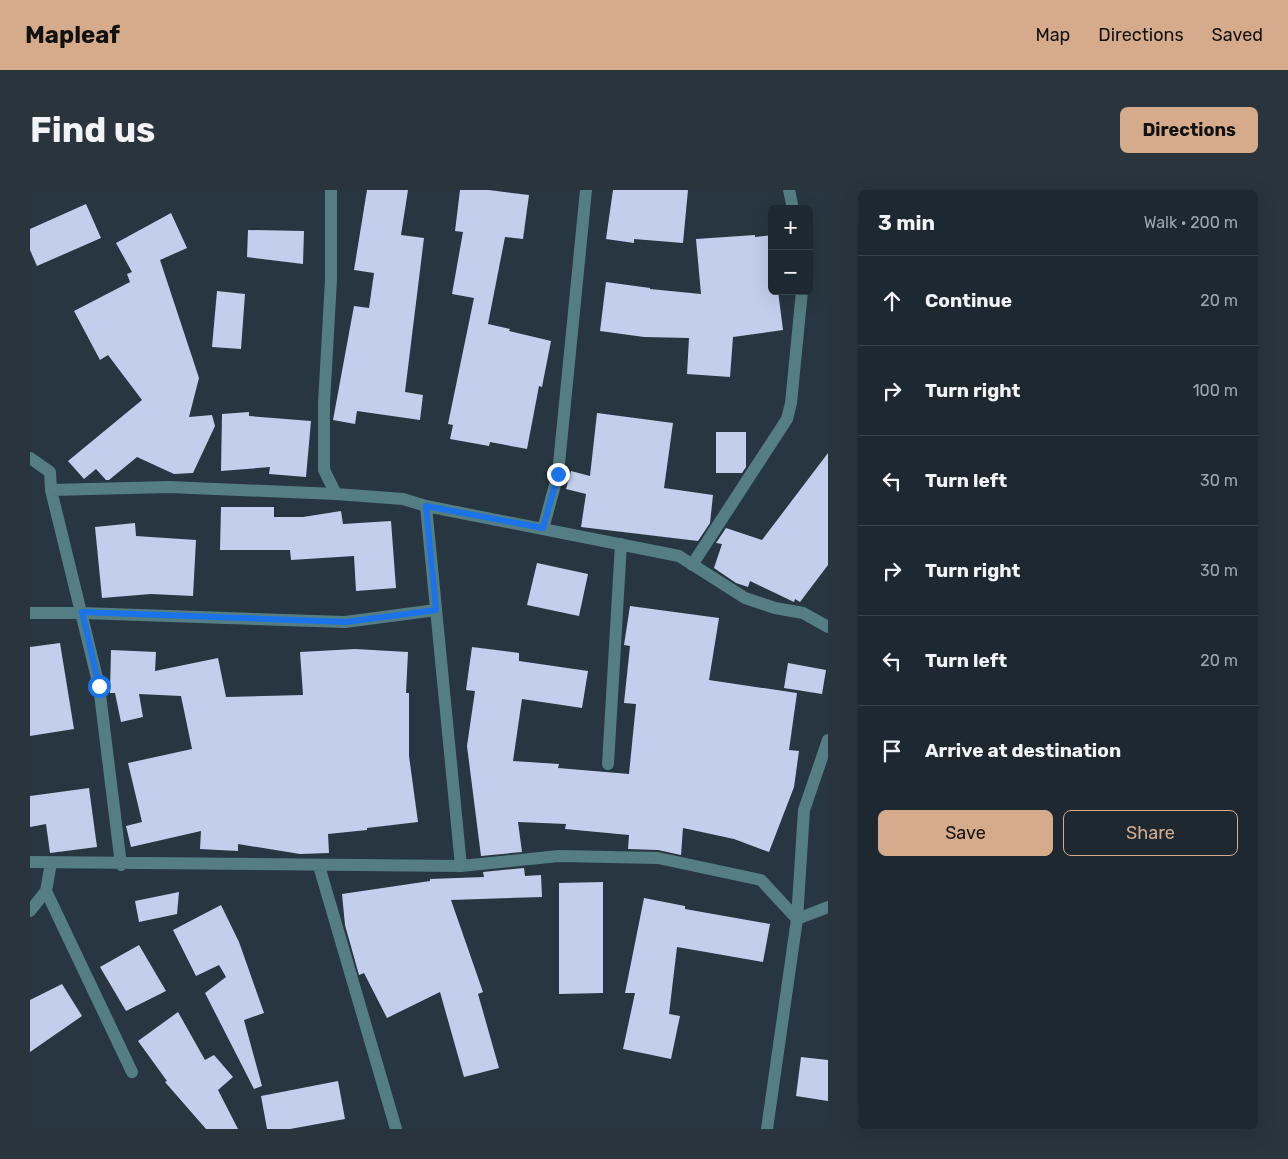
<!DOCTYPE html>
<meta charset="utf-8">
<style>
body{margin:0;font-family:Rubik,sans-serif;background:#2a343c;color:#f1f3f6}
.controls{position:absolute;right:15px;top:15px;display:grid;overflow:hidden;border-radius:8px;box-shadow:0 5px 20px #0002}
.controls button{width:45px;height:45px;display:grid;place-items:center;padding:0;border:0;border-bottom:1px solid #3b444c;background:#1d2830;color:#f1f3f6;font:25px sans-serif}
.stop{position:absolute;width:15px;height:15px;margin:-11px;border:4px solid #1a73e8;border-radius:50%;background:#fff}
.stop.end{background:#1a73e8;border-color:#fff;box-shadow:0 1px 5px #0008}
.list{margin:0;padding:0;list-style:none}
h2{display:flex;justify-content:space-between;align-items:center;height:65px;margin:0;padding:0 20px;font-size:21px}
h2 small{font-size:16px;font-weight:400;color:#a0a6ab}
.list li{display:grid;grid-template-columns:32px 1fr auto;gap:15px;align-items:center;box-sizing:border-box;height:90px;padding:0 20px;border-top:1px solid #3b444c}
.list b{display:block;font-size:19px;white-space:nowrap}
.list em{font-size:16px;font-style:normal;color:#a0a6ab}
.actions{display:flex;gap:10px;padding:15px 20px}
.actions a{flex:1;padding:11px 0;border:1px solid #d6ab8b;border-radius:8px;text-align:center;font-size:18px;color:#d6ab8b}
.actions .main{background:#d6ab8b;color:#111}
.icon{flex:none;width:28px;height:28px;fill:none;stroke:currentColor;stroke-width:2;stroke-linecap:round;stroke-linejoin:round}
.map{position:relative;flex:none;width:798px;height:939px;overflow:hidden;border-radius:8px}
header{display:flex;align-items:center;gap:30px;box-sizing:border-box;height:70px;padding:0 25px;background:#d6ab8b;color:#111}
header strong{font-size:24px}
nav{display:flex;gap:28px;margin-inline-start:auto;font-size:18px}
.intro{display:flex;align-items:center;justify-content:space-between;box-sizing:border-box;height:120px;padding:0 30px}
h1{margin:0;font-size:35px}
.button{padding:12px 22px;border-radius:8px;background:#d6ab8b;color:#111;font-size:18px;font-weight:700}
main{display:flex;gap:30px;padding:0 30px}
aside{flex:1;background:#1d2830;border-radius:8px;box-shadow:0 5px 20px #0002}
.map>svg:first-child{display:block}
.building{fill:#c3ceed}
.lines{fill:none;stroke-linecap:round;stroke-linejoin:round}
.minor{stroke:#547e83;stroke-width:12}
.route{stroke:#1a73e8;stroke-width:6}
</style>
<header>
<strong>Mapleaf</strong>
<nav><a>Map</a><a>Directions</a><a>Saved</a></nav>
</header>
<div class="intro"><h1>Find us</h1><a class="button">Directions</a></div>
<main>
<div class="map">
<svg width="798" height="939" viewBox="0 0 798 939">
<rect width="100%" height="100%" fill="#273640"/>
<path class="building" d="M 337,0 L 378,0 L 371,45 L 394,48 L 375,202 L 393,205 L 390,230 L 327,221 L 325,234 L 303,230 L 324,116 L 339,118 L 344,83 L 324,80 Z
M 430,0 L 459,0 L 499,5 L 493,49 L 475,47 L 458,134 L 480,139 L 479,141 L 521,151 L 512,197 L 509,196 L 497,259 L 460,252 L 459,256 L 420,249 L 423,235 L 418,234 L 444,108 L 422,104 L 433,42 L 425,41 Z
M 583,0 L 658,0 L 653,53 L 604,49 L 604,53 L 576,49 Z
M 56,14 L 71,48 L 7,76 L 0,60 L 0,39 Z
M 141,23 L 157,58 L 130,70 L 169,188 L 159,227 L 182,225 L 185,236 L 163,283 L 144,284 L 107,267 L 79,290 L 76,290 L 66,279 L 54,289 L 38,271 L 112,210 L 78,165 L 70,170 L 44,121 L 100,92 L 97,84 L 102,82 L 86,53 Z
M 218,40 L 274,41 L 273,74 L 217,67 Z
M 725,45 L 725,47 L 742,45 L 742,101 L 748,101 L 753,140 L 703,147 L 700,187 L 657,184 L 659,148 L 614,147 L 570,141 L 576,92 L 620,98 L 620,99 L 671,104 L 666,49 Z
M 187,101 L 215,104 L 211,159 L 182,157 Z
M 219,222 L 219,226 L 281,231 L 276,287 L 239,284 L 240,277 L 191,281 L 192,224 Z
M 567,223 L 643,233 L 634,298 L 683,305 L 680,333 L 668,351 L 551,337 L 556,304 L 536,299 L 541,281 L 560,286 Z
M 686,242 L 716,242 L 716,277 L 712,283 L 686,283 Z
M 798,263 L 798,375 L 770,412 L 765,409 L 764,412 L 720,391 L 718,397 L 706,393 L 684,378 L 692,354 L 686,353 L 696,338 L 732,350 Z
M 191,317 L 244,317 L 244,327 L 273,327 L 311,321 L 313,334 L 361,331 L 366,398 L 326,401 L 324,366 L 261,370 L 260,360 L 190,360 Z
M 105,333 L 106,346 L 166,350 L 163,406 L 121,404 L 72,408 L 65,337 Z
M 507,373 L 558,384 L 549,426 L 497,415 Z
M 600,416 L 689,428 L 679,490 L 767,503 L 759,560 L 769,561 L 764,597 L 739,662 L 704,649 L 653,638 L 651,665 L 628,660 L 598,659 L 599,645 L 535,639 L 536,634 L 488,632 L 492,662 L 451,666 L 437,556 L 445,501 L 436,500 L 442,457 L 489,463 L 489,471 L 558,481 L 552,518 L 492,509 L 483,571 L 529,574 L 528,578 L 599,584 L 606,514 L 594,513 L 600,456 L 594,455 Z
M 30,453 L 44,539 L 0,546 L 0,457 Z
M 325,459 L 378,462 L 376,503 L 379,503 L 379,566 L 388,632 L 337,638 L 337,640 L 298,644 L 299,663 L 270,664 L 208,654 L 208,661 L 170,659 L 171,641 L 101,657 L 96,636 L 112,632 L 98,573 L 162,559 L 151,506 L 109,504 L 113,527 L 91,532 L 85,503 L 80,503 L 81,460 L 126,462 L 125,481 L 188,468 L 196,507 L 273,505 L 270,462 Z
M 758,473 L 796,480 L 792,504 L 754,498 Z
M 59,598 L 67,657 L 20,663 L 16,634 L 0,637 L 0,606 Z
M 494,678 L 495,686 L 511,685 L 512,707 L 421,710 L 453,802 L 448,804 L 469,878 L 434,887 L 410,802 L 357,828 L 334,783 L 329,785 L 315,735 L 312,704 L 400,691 L 400,689 L 454,687 L 453,682 Z
M 573,692 L 573,803 L 529,804 L 529,693 Z
M 149,702 L 147,724 L 109,732 L 105,711 Z
M 614,708 L 655,716 L 655,719 L 740,734 L 733,772 L 647,757 L 639,824 L 650,826 L 641,869 L 593,859 L 605,803 L 595,803 Z
M 191,715 L 209,752 L 234,823 L 214,830 L 232,896 L 224,899 L 175,803 L 196,787 L 189,775 L 166,786 L 143,740 Z
M 109,755 L 136,801 L 96,821 L 70,777 Z
M 32,794 L 52,826 L 0,862 L 0,810 Z
M 148,822 L 175,870 L 184,865 L 203,887 L 188,900 L 208,939 L 176,939 L 135,892 L 137,891 L 108,851 Z
M 771,867 L 798,870 L 798,911 L 766,906 Z
M 308,891 L 315,929 L 260,939 L 237,939 L 231,906 Z"/>
<g class="lines">
<path class="minor" d="M 301,0 L 301,90 L 294,213 L 294,280 L 306,304
M 759,0 L 763,19
M 0,268 L 20,282 L 21,300 L 69,496 L 91,675
M 21,300 L 139,297 L 306,304 L 373,309 L 396,316 L 649,366 L 715,408 L 745,418 L 773,423 L 798,437
M 396,316 L 431,676
M 513,339 L 528,284 L 556,0
M 662,375 L 757,229 L 761,213 L 772,101
M 0,423 L 52,423 L 315,432 L 406,420
M 578,574 L 591,354
M 0,672 L 431,676 L 529,666 L 628,668 L 731,690 L 767,729 L 798,717
M 289,676 L 366,939
M 16,701 L 102,882
M 0,721 L 16,701 L 21,673
M 737,939 L 767,729 L 774,620 L 798,550"/>
</g>
<g class="lines">
<path class="route" d="M 69,496 L 52,422 L 316,432 L 406,420 L 396,316 L 513,338 L 528,284"/>
</g>
</svg>
<div class="controls">
<button>+</button>
<button>−</button>
</div>
<div class="stop" style="left:69px;top:496px"></div>
<div class="stop end" style="left:528px;top:284px"></div>
</div>
<aside>
<h2>3 min<small>Walk · 200 m</small></h2>
<ul class="list">
<li><svg class="icon" aria-label="ahead" viewBox="0 0 24 24"><path d="M12 20V5M6 11l6-6 6 6"/></svg><div><b>Continue</b></div><em>20 m</em></li>
<li><svg class="icon" aria-label="right" viewBox="0 0 24 24"><path d="M7 20v-9h11M14 6l5 5-5 5"/></svg><div><b>Turn right</b></div><em>100 m</em></li>
<li><svg class="icon" aria-label="left" viewBox="0 0 24 24"><path d="M17 20v-9H6M10 6l-5 5 5 5"/></svg><div><b>Turn left</b></div><em>30 m</em></li>
<li><svg class="icon" aria-label="right" viewBox="0 0 24 24"><path d="M7 20v-9h11M14 6l5 5-5 5"/></svg><div><b>Turn right</b></div><em>30 m</em></li>
<li><svg class="icon" aria-label="left" viewBox="0 0 24 24"><path d="M17 20v-9H6M10 6l-5 5 5 5"/></svg><div><b>Turn left</b></div><em>20 m</em></li>
<li><svg class="icon" aria-label="arrive" viewBox="0 0 24 24"><path d="M6 21V4h12l-3 4 3 4H6"/></svg><div><b>Arrive at destination</b></div></li>
</ul>
<div class="actions"><a class="main">Save</a><a>Share</a></div>
</aside>
</main>
